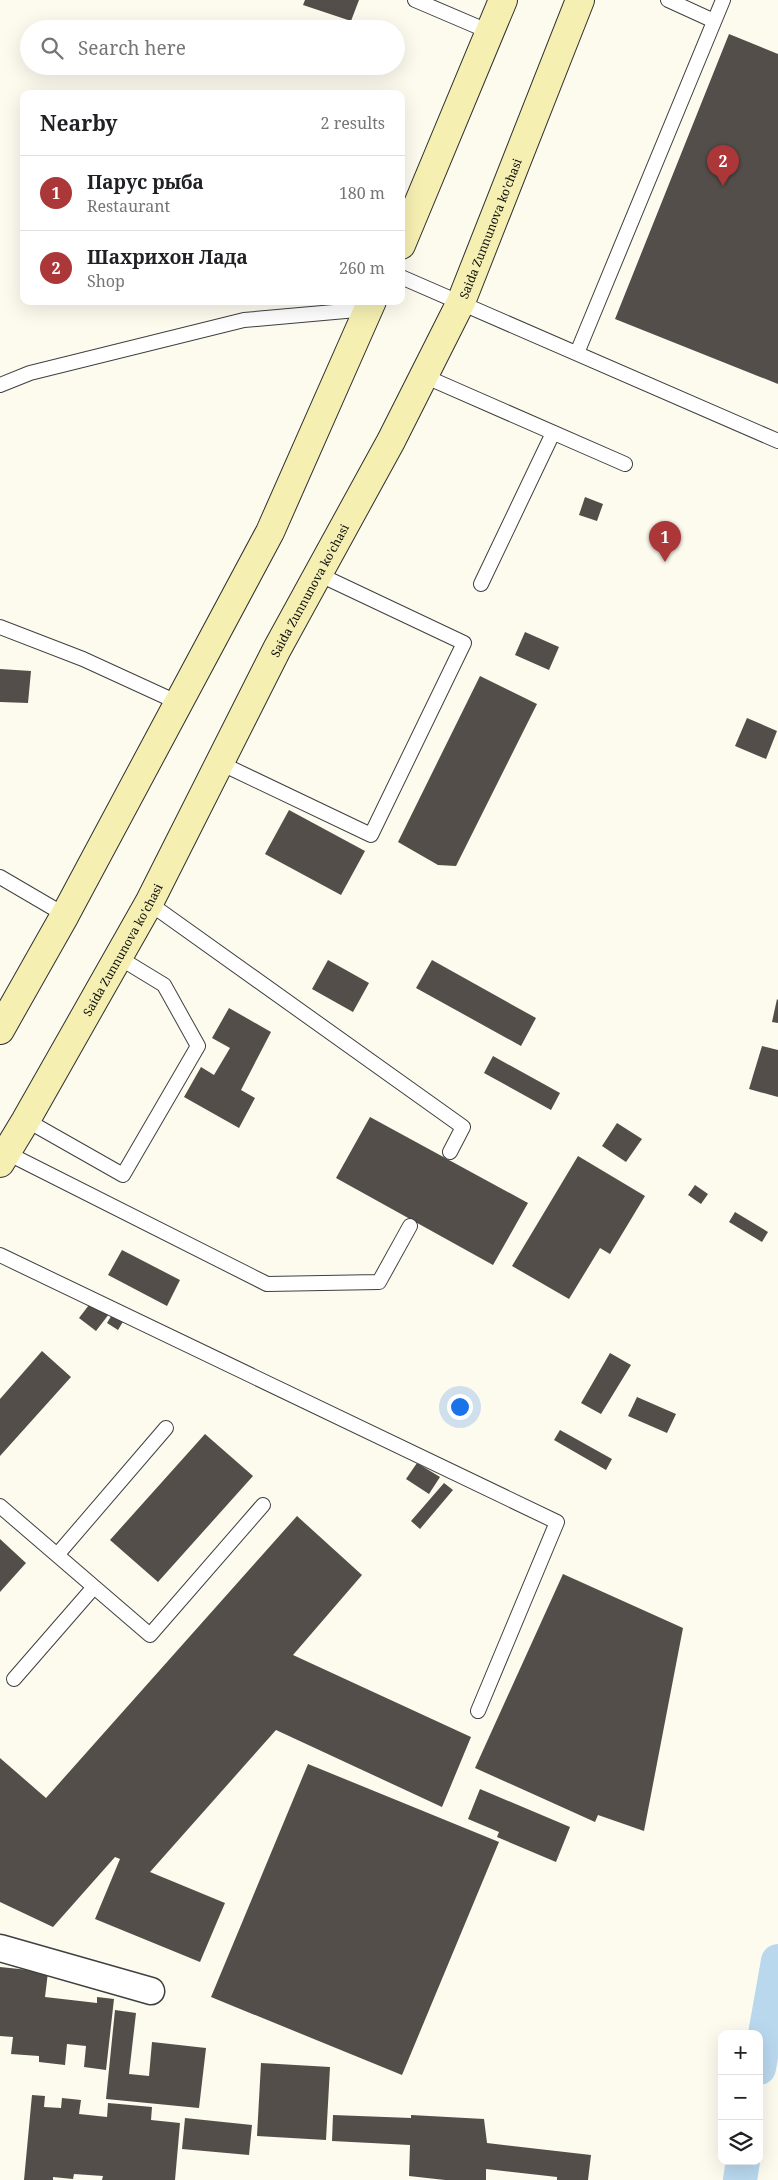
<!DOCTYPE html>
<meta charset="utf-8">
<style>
body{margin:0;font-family:"Noto Serif",serif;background:#f2f2f2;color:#202124}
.controls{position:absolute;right:15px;bottom:15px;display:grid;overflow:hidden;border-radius:10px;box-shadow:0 5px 20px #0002}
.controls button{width:45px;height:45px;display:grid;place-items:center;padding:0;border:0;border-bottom:1px solid #e0e0e0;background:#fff;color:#202124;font:25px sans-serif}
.you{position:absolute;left:459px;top:1406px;width:18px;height:18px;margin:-12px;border:4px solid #fff;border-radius:50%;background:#1a73e8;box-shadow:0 0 0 8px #1a73e833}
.badge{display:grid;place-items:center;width:32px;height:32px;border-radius:50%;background:#ab3738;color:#fff;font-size:16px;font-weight:700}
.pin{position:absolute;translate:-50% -41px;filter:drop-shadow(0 1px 2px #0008)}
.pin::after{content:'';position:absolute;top:26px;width:18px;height:15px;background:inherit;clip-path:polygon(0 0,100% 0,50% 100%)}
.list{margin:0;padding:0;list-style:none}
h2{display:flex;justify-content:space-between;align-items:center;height:65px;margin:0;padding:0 20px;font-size:21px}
h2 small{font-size:16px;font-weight:400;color:#757577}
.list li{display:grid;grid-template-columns:32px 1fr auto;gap:15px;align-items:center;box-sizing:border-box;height:75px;padding:0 20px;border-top:1px solid #e0e0e0}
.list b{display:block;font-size:19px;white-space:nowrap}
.list p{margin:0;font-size:16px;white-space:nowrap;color:#757577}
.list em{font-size:16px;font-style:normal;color:#757577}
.icon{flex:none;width:28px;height:28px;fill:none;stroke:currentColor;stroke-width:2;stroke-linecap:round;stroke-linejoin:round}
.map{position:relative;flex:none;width:778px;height:2180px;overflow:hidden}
.search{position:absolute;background:#fff;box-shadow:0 5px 20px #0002;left:20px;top:20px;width:385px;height:55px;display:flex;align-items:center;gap:12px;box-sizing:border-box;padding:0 18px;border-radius:28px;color:#757577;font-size:19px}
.panel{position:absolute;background:#fff;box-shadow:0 5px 20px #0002;left:20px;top:90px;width:385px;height:215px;border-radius:10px}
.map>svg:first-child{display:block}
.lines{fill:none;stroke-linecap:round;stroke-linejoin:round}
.canal{stroke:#b9d8ee;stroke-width:34}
.building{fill:#544e4a}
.lane-casing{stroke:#404040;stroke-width:16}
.street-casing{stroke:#404040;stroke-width:29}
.secondary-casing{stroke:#2f2f2f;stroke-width:30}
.lane{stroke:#fff;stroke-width:14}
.street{stroke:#fff;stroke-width:26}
.secondary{stroke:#f5efb2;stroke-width:28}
.labels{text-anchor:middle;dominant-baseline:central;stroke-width:5;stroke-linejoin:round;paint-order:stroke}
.street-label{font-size:12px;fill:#0d0d0d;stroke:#fff}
</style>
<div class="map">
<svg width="778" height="2180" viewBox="0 0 778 2180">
<rect width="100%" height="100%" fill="#fdfaee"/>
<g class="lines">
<path class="canal" d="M 759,2068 L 778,1961
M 740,2180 L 743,2161"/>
</g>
<path class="building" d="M 305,0 L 359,0 L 351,21 L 303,5 Z
M 729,34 L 778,54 L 778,384 L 615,319 Z
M 585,497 L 603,504 L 597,521 L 579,515 Z
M 525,632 L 559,647 L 549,670 L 515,655 Z
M 0,669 L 31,671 L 28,703 L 0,702 Z
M 480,676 L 537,704 L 456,866 L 438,865 L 398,842 Z
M 747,718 L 777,731 L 766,759 L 735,746 Z
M 289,810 L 365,851 L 341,895 L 265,854 Z
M 328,960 L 369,983 L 353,1012 L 312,989 Z
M 432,960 L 536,1018 L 521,1046 L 416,988 Z
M 777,999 L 778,1000 L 778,1023 L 772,1022 Z
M 229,1008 L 271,1032 L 241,1090 L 255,1098 L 239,1128 L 184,1097 L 201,1067 L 214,1075 L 230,1048 L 212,1038 Z
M 762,1046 L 778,1050 L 778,1097 L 749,1089 Z
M 493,1056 L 560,1093 L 551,1110 L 484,1073 Z
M 370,1117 L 528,1203 L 493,1265 L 336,1178 Z
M 617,1123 L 642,1139 L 626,1162 L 602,1146 Z
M 578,1156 L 645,1196 L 610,1254 L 600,1248 L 569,1299 L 512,1266 Z
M 695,1185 L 708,1194 L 701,1204 L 688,1195 Z
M 735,1212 L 768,1232 L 762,1242 L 729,1222 Z
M 122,1250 L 180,1280 L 167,1306 L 108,1275 Z
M 92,1301 L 109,1314 L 96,1331 L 79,1318 Z
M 113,1313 L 124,1320 L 118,1330 L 107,1323 Z
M 42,1351 L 71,1377 L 0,1456 L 0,1399 Z
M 610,1353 L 631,1365 L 601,1414 L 581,1403 Z
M 637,1397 L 676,1414 L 667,1433 L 628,1416 Z
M 560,1430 L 612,1459 L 606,1470 L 554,1440 Z
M 205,1434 L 253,1476 L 158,1582 L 110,1540 Z
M 417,1463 L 440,1477 L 429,1494 L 406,1479 Z
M 444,1483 L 453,1490 L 420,1529 L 411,1521 Z
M 297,1516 L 362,1575 L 293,1655 L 471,1737 L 442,1807 L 276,1730 L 150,1872 L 225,1903 L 200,1962 L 95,1919 L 120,1859 L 115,1857 L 53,1927 L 0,1902 L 0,1758 L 46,1798 Z
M 0,1539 L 26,1563 L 0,1592 Z
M 563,1574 L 683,1628 L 644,1831 L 598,1815 L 595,1822 L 475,1768 Z
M 308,1764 L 499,1842 L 402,2075 L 211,1997 Z
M 480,1789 L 570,1827 L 556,1862 L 497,1837 L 499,1832 L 468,1819 Z
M 0,1967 L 48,1972 L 45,1997 L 97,2003 L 97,1997 L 114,1999 L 106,2070 L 84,2067 L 86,2046 L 67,2044 L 65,2065 L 39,2062 L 39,2056 L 11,2054 L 13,2037 L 0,2036 Z
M 115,2010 L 136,2013 L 129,2074 L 149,2076 L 152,2042 L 206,2048 L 199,2108 L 106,2099 Z
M 261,2063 L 330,2067 L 326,2140 L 257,2136 Z
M 32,2095 L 45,2096 L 44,2107 L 61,2108 L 62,2098 L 81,2100 L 79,2114 L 107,2117 L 108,2103 L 152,2107 L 151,2120 L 180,2123 L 175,2180 L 102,2180 L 103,2176 L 74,2174 L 73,2179 L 53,2177 L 53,2180 L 24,2180 Z
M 333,2115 L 411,2118 L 411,2115 L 484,2119 L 487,2143 L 591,2155 L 588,2180 L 557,2180 L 557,2177 L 486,2169 L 486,2180 L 445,2180 L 409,2176 L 410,2145 L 332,2141 Z
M 185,2118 L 252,2125 L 249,2155 L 182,2149 Z"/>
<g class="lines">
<g class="lane-casing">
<path id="lane" d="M 415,0 L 490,32
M 668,0 L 714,21
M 401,277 L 778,441
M 577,353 L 723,0
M 424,376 L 625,464
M 0,385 L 30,373 L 244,320 L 368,309
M 481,584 L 553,433
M 0,627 L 83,659 L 179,703
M 220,763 L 371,835 L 464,643 L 318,574
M 0,877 L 65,915
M 149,903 L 463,1127 L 450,1152
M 26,1120 L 123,1175 L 198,1046 L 164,985 L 118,957
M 3,1151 L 267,1284 L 379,1282 L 410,1226
M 0,1255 L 557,1522 L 478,1711
M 0,1506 L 150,1635 L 263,1505
M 57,1555 L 166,1428
M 14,1679 L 94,1587"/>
</g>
<g class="street-casing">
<path id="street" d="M 0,1948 L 151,1991"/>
</g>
<g class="secondary-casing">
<g id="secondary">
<path d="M 401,245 L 503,0"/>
<path d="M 0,1030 L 65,915 L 270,532 L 372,301"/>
<path id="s1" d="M 0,1163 L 26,1120 L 149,903 L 277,649 L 391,441 L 461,302 L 580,0"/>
</g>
</g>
<use href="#lane" class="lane"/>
<use href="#street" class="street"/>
<use href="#secondary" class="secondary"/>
</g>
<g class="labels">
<g class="street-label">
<text stroke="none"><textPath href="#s1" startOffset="1056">Saida Zunnunova ko'chasi</textPath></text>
<text stroke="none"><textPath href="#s1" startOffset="651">Saida Zunnunova ko'chasi</textPath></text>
<text stroke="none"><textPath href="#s1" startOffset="246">Saida Zunnunova ko'chasi</textPath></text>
</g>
</g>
</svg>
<div class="controls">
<button>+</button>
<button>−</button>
<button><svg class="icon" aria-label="layers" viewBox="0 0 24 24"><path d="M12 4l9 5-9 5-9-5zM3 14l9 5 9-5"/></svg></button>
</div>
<div class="you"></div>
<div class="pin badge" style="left:665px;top:562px">1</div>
<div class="pin badge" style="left:723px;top:186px">2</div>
<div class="search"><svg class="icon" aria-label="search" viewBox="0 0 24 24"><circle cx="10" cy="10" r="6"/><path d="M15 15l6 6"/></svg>Search here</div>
<section class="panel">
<h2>Nearby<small>2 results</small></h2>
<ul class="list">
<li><span class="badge">1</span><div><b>Парус рыба</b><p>Restaurant</p></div><em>180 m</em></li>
<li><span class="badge">2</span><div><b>Шахрихон Лада</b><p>Shop</p></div><em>260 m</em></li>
</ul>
</section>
</div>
